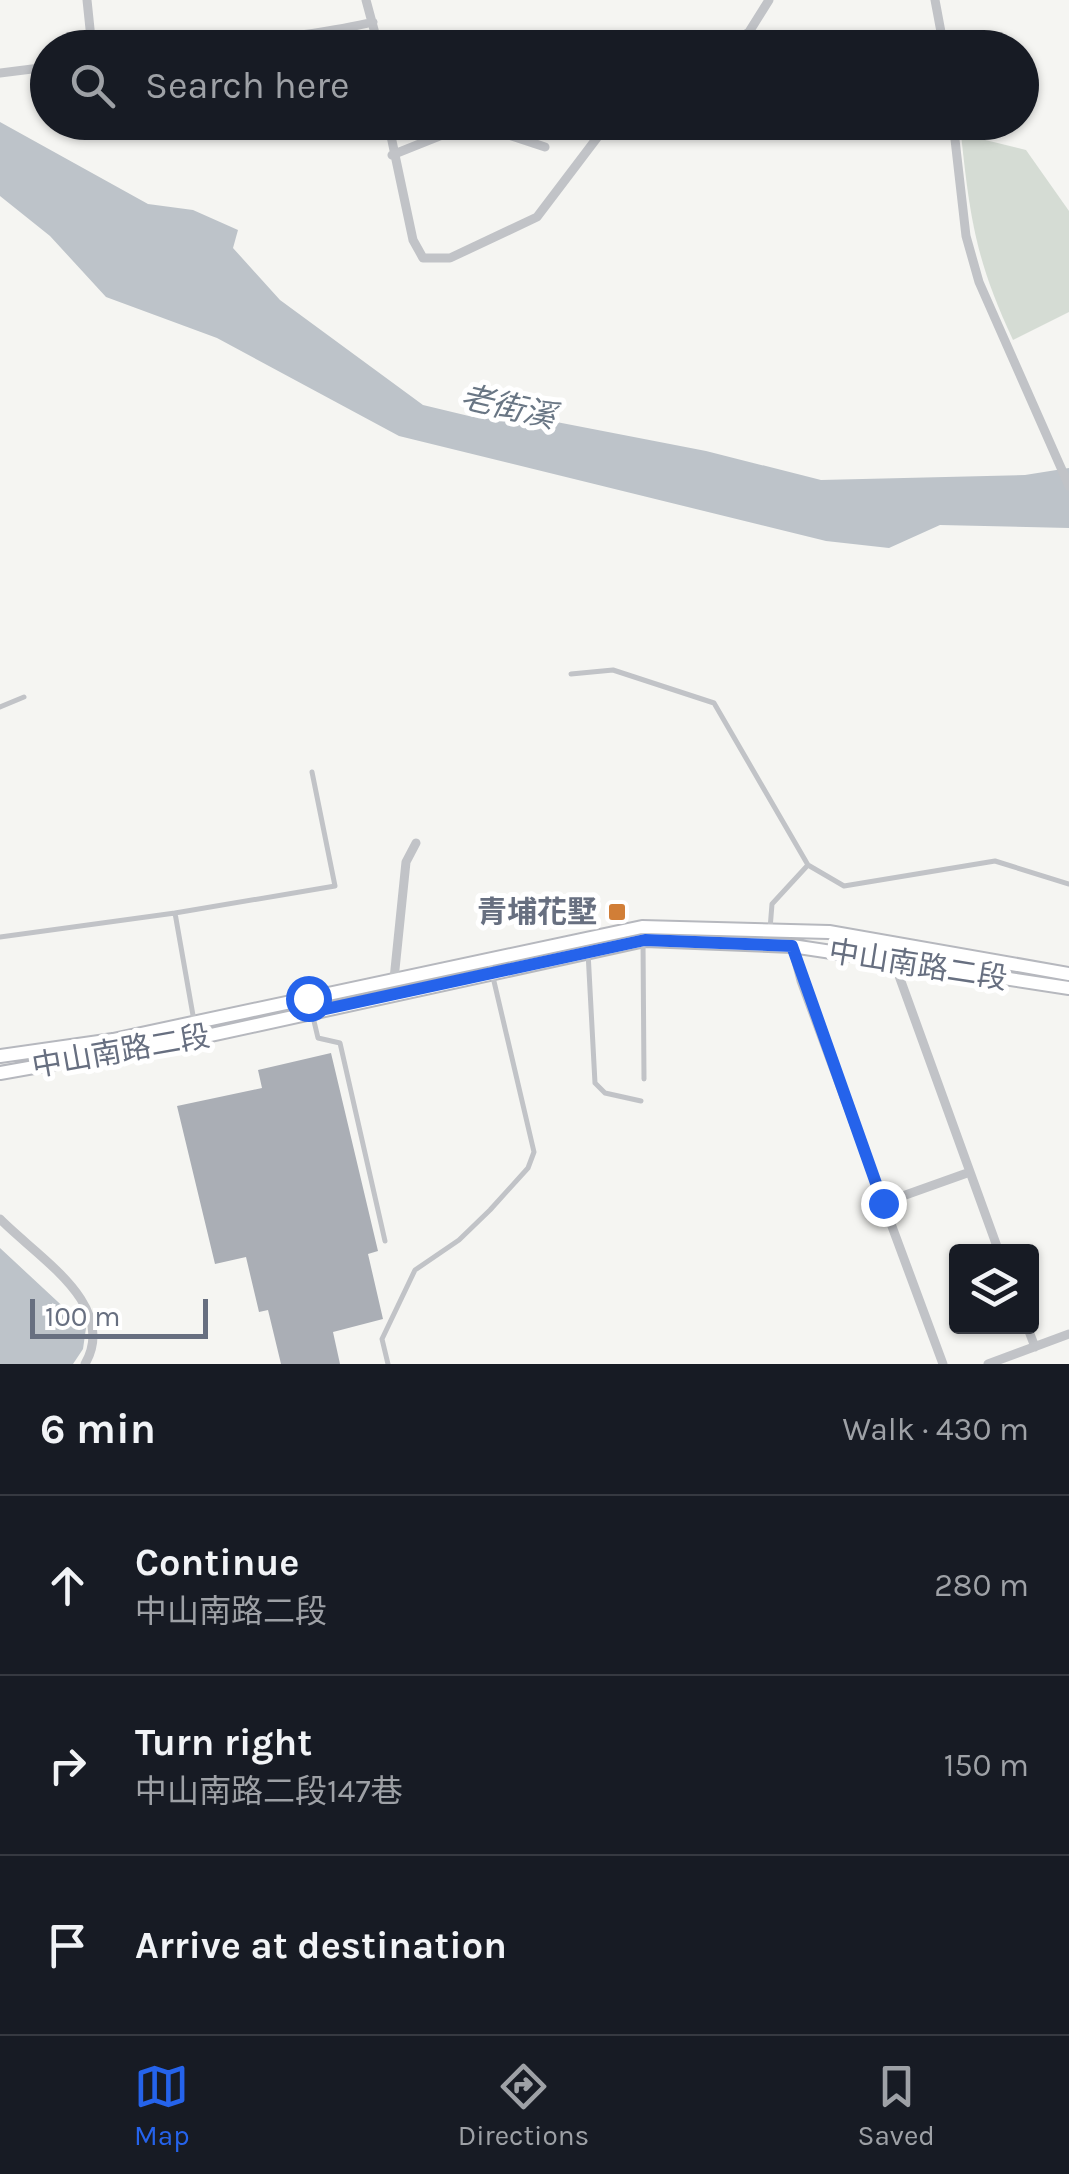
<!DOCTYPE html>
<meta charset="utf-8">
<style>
body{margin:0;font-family:Karla,"Noto Sans TC",sans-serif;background:#20242c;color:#f1f3f6}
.controls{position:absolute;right:30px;bottom:30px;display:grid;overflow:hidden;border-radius:10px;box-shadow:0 2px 8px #0004}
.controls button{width:90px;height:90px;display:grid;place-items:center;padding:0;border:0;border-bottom:2px solid #363941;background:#171b24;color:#f1f3f6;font:50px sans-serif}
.scale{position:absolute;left:30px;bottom:25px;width:178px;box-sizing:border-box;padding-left:10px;border:5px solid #676f80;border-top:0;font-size:28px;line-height:35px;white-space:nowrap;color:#676f80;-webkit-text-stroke:8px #fff;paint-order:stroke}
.stop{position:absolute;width:30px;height:30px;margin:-22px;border:8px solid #2563eb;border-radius:50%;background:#fff}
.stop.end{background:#2563eb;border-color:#fff;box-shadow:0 2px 10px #0008}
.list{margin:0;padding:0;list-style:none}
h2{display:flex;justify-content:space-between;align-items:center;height:130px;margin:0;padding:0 40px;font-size:42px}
h2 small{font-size:32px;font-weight:400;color:#9ea1a6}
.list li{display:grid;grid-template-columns:65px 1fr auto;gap:30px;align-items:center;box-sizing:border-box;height:180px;padding:0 40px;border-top:2px solid #363941}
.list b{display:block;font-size:38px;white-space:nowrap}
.list p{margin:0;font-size:32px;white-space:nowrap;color:#9ea1a6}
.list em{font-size:32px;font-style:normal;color:#9ea1a6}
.icon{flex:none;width:55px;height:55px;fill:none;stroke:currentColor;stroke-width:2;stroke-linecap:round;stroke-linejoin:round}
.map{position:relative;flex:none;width:1069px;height:1364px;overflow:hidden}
.search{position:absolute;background:#171b24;box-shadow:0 2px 8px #0004;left:30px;right:30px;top:30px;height:110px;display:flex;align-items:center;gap:25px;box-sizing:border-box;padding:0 35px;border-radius:55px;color:#9ea1a6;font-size:38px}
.sheet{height:670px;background:#171b24}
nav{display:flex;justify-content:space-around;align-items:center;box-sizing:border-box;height:140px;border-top:2px solid #363941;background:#171b24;font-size:28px;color:#9ea1a6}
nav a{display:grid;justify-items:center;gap:5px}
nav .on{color:#2563eb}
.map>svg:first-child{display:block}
.green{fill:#d5dcd4}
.water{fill:#bdc3c9}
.building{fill:#aaaeb5}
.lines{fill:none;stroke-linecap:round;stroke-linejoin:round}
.secondary-casing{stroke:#b6b8be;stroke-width:16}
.lane{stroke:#c1c3c7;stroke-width:5}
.street{stroke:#c1c3c7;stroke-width:9}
.secondary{stroke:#fff;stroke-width:12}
.route{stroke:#2563eb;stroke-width:12}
.poi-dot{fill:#d17e37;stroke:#fff;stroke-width:4}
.labels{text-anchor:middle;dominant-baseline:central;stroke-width:10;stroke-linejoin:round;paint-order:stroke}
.poi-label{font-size:30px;font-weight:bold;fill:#676f80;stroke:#fff;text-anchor:end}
.street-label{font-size:30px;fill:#676f80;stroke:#fff}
.water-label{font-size:32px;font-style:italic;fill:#697684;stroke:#fff}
</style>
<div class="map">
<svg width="1069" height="1364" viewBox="0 0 1069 1364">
<rect width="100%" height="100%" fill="#f5f5f2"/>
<path class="green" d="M 961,134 L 1026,150 L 1069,211 L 1069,312 L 1013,340 C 976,261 970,219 961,134 Z"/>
<path class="water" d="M 0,122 L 148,204 L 193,210 L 238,230 L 233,248 L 280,300 L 423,405 L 473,417 L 541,419 L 706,451 L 821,480 L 1025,475 L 1069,468 L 1069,528 L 940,525 L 889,548 L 826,541 L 399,436 L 217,338 L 106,297 L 50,236 L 0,196 Z
M 0,1248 L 86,1328 L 83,1349 L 73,1364 L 0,1364 Z"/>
<path class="building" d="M 331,1053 L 378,1251 L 368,1254 L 383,1319 L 333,1332 L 340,1364 L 281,1364 L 268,1310 L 259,1312 L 246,1257 L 215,1264 L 177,1106 L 262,1088 L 258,1070 Z"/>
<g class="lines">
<g class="secondary-casing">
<path id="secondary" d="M 0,1056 L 113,1040 L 642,927 L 829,932 L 1069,974
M 0,1073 L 197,1038 L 645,940 L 792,946 L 1069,988"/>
</g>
<path class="lane" d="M 571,674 L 613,670 L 714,703 L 808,865 L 844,886 L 995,861 L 1069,884
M 0,707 L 24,697
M 175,913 L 335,886 L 312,772
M 770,929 L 772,904 L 807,866
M 0,937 L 175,913 L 194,1021
M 643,940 L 644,1079
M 588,952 L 595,1083 L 605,1093 L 641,1101
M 313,1017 L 318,1038 L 340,1043 L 385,1241
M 388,1364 L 382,1339 L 415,1270 L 459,1240 L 490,1210 L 528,1168 L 534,1152 L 489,960"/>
<path class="street" d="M 87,0 L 92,48
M 366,0 L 379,48
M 935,0 L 944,48
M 137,48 L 191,36 L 197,48
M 229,48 C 277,36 325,34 373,22
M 723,48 L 749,32 L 769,0
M 0,73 L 48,67
M 388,122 L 413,240 L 423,258 L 450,258 L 537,217 L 609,122
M 953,122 L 966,236 L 979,282 L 1069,486
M 392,155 L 472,123 L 545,147
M 792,946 L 801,981 L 943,1364
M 894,962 L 999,1252
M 394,979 L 406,862 L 416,843
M 883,1203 L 970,1172
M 0,1219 C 37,1257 119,1305 85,1364
M 1027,1326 L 1035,1347
M 988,1364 L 1069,1334"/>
<use href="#secondary" class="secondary"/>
</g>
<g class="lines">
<path class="route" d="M 308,998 L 312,1012 L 645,940 L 792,946 L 883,1203"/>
</g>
<rect class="poi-dot" x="607" y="902" width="20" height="20" rx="5"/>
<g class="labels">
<g class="poi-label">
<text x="597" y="912">青埔花墅</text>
</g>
<g class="street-label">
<text transform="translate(918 965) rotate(9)">中山南路二段</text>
<text transform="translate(121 1051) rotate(-10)">中山南路二段</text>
</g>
<g class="water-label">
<text transform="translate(508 407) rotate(13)">老街溪</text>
</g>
</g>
</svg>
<div class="controls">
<button><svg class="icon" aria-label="layers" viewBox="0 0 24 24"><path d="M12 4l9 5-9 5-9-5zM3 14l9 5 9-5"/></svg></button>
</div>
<div class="scale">100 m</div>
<div class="stop" style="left:308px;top:998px"></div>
<div class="stop end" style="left:883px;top:1203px"></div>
<div class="search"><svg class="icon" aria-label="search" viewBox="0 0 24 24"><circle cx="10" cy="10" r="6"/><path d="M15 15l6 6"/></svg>Search here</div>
</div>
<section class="sheet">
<h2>6 min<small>Walk · 430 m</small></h2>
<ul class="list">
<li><svg class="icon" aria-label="ahead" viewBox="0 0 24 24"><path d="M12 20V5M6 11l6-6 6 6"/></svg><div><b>Continue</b><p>中山南路二段</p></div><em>280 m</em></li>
<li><svg class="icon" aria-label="right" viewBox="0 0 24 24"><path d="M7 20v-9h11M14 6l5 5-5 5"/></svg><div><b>Turn right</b><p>中山南路二段147巷</p></div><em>150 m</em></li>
<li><svg class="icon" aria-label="arrive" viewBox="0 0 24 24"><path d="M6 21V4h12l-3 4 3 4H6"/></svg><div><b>Arrive at destination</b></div></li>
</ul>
</section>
<nav>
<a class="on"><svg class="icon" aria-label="map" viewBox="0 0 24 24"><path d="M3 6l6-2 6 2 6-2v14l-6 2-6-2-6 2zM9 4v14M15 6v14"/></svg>Map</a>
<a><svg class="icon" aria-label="directions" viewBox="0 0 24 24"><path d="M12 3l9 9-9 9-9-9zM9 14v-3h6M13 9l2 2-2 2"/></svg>Directions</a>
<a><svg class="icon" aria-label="saved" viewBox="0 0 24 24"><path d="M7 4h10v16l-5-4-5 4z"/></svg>Saved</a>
</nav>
